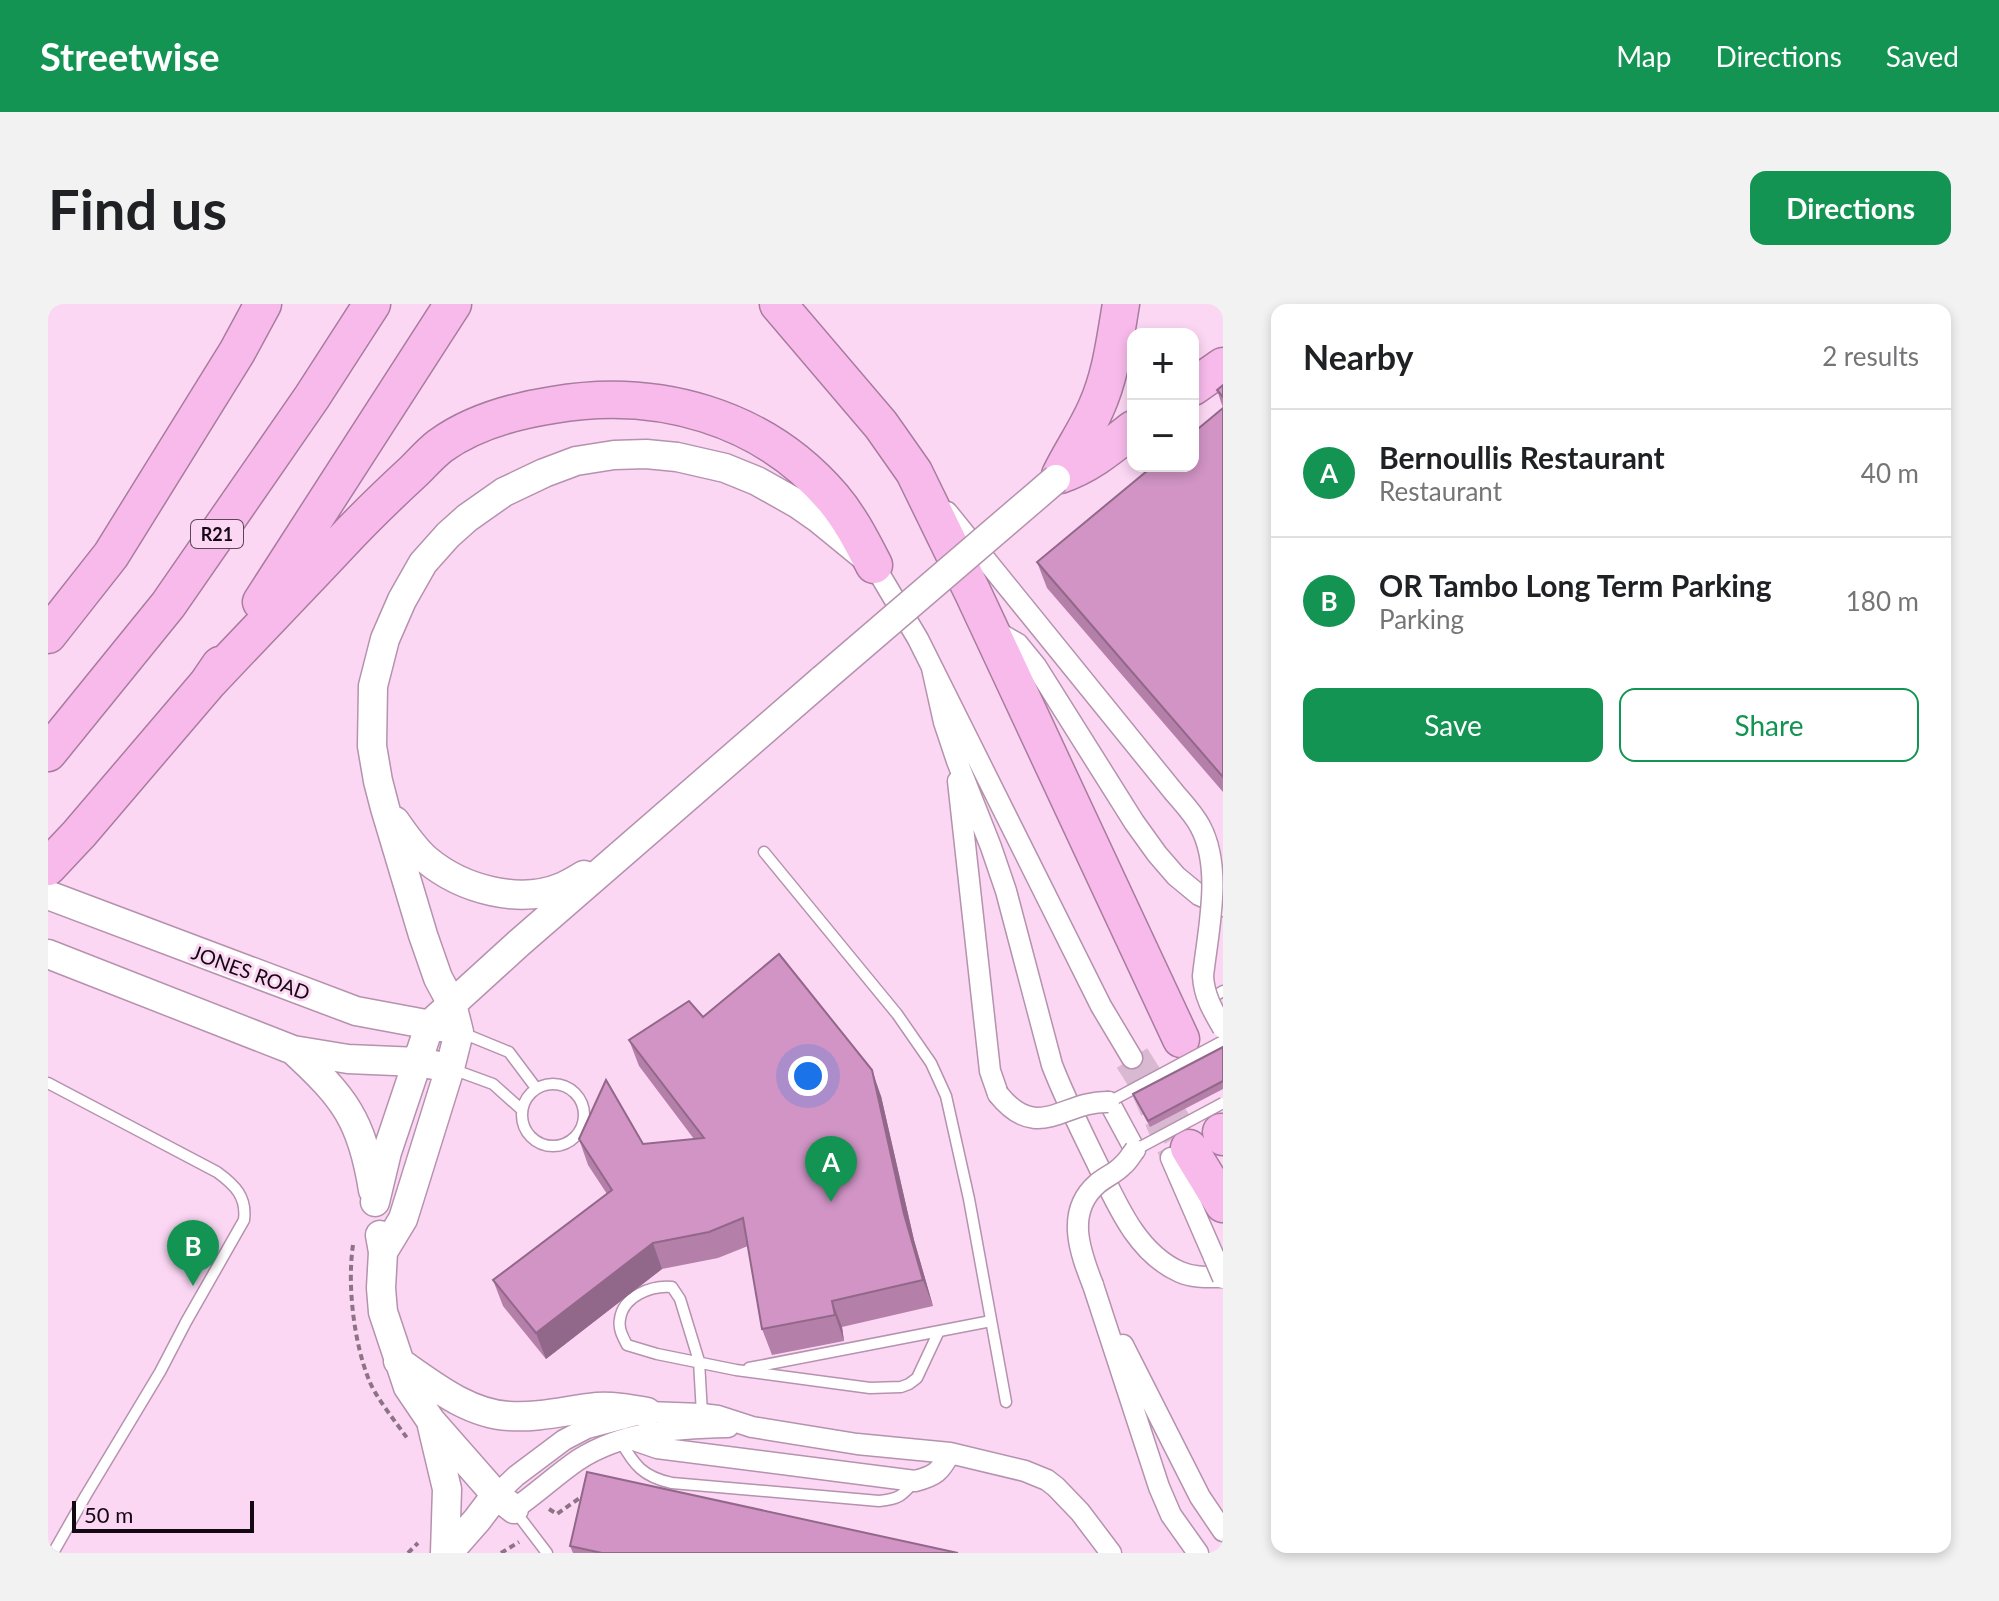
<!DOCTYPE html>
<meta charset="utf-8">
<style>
body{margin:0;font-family:Lato,sans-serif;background:#f2f2f2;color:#202124}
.controls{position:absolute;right:24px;top:24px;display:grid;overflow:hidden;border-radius:16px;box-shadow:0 4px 12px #0003}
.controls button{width:72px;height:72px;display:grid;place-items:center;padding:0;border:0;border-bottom:2px solid #e0e0e0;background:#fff;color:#202124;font:40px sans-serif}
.scale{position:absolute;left:24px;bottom:20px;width:182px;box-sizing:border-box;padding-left:8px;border:4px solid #140812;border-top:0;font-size:22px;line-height:28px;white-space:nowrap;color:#140812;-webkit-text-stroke:6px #fcd7f4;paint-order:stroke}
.you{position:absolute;left:760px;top:772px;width:28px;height:28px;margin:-20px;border:6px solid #fff;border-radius:50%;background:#1a73e8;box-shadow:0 0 0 12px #1a73e833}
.badge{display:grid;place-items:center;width:52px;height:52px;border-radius:50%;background:#139452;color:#fff;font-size:26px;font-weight:700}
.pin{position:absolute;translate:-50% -66px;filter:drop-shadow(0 2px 4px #0008)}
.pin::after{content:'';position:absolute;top:42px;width:28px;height:24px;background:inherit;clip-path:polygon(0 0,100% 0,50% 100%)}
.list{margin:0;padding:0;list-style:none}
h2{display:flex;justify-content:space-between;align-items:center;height:104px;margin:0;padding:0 32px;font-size:34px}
h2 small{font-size:26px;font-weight:400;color:#757577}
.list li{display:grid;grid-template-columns:52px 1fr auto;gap:24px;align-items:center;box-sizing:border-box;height:128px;padding:0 32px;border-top:2px solid #e0e0e0}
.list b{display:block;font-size:30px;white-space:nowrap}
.list p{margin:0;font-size:26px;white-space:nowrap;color:#757577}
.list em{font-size:26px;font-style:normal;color:#757577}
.actions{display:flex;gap:16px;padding:24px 32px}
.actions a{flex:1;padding:18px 0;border:2px solid #139452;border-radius:16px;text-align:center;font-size:28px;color:#139452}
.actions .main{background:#139452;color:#fff}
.map{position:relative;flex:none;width:1175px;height:1249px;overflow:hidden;border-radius:16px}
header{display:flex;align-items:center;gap:48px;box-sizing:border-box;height:112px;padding:0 40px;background:#139452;color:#fff}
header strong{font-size:38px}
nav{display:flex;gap:44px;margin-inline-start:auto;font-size:28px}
.intro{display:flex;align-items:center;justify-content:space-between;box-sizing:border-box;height:192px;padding:0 48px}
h1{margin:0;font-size:56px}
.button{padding:20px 36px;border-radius:16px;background:#139452;color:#fff;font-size:28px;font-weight:700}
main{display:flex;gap:48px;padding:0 48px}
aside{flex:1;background:#fff;border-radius:16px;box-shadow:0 4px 12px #0003}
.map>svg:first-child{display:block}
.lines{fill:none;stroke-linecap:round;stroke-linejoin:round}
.street-tunnel{stroke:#d9b8d2;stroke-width:20;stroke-dasharray:20 10;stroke-linecap:butt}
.highway-tunnel{stroke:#d9b8d2;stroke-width:36;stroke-dasharray:36 18;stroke-linecap:butt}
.lane-casing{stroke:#b592ad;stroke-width:13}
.street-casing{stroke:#b592ad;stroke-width:23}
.secondary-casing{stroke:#b592ad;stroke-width:31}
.highway-casing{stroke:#a87c9f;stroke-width:39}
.path{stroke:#8c7386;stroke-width:4;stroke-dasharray:6 4;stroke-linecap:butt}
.lane{stroke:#fff;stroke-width:10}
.street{stroke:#fff;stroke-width:20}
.secondary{stroke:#fff;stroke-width:28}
.highway{stroke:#f8baeb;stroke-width:36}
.lane-bridge-casing{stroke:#b592ad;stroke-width:13;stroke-linecap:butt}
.street-bridge-casing{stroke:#b592ad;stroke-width:23;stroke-linecap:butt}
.secondary-bridge-casing{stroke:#b592ad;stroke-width:31;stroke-linecap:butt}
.lane-bridge{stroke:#fff;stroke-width:10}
.street-bridge{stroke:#fff;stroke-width:20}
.secondary-bridge{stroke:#fff;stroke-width:28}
.wall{fill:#b47fa9}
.shaded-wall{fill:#92688a}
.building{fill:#d194c5;stroke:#92688a;stroke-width:2}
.labels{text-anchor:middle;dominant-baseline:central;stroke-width:6;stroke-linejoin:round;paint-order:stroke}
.shield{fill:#fcd7f4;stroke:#5a4656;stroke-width:2}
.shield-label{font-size:18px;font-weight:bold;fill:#140812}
.street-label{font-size:20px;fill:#140812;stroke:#fcd7f4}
</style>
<header>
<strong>Streetwise</strong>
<nav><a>Map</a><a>Directions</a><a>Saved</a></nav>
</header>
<div class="intro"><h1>Find us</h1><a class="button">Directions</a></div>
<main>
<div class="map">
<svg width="1175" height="1249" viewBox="0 0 1175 1249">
<rect width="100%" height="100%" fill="#fcd7f4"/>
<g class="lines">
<path class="street-tunnel" d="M 1082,762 L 1123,854"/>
<path class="highway-tunnel" d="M 1084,754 L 1141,844"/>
<g class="lane-casing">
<path id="lane" d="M 716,548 L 849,710 L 883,759 L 898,792 L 921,895 L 958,1098
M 1160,696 L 1175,687
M 412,728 L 461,748 L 488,784
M 404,765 L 445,780 L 473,805
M 0,779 L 169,868 C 187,881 199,893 196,916 L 138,1018 L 112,1068 L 38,1191 L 5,1249
M474 811a31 31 0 1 1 62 0a31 31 0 1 1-62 0Z
M 701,1064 L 943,1017
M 654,1110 L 651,1057 L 632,995 L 624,983 C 604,981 575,992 572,1015 C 570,1025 575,1033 579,1041 L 609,1050 L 688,1066 L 822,1084 L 853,1083 L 861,1080 L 869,1074 L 891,1027
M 572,1136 C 586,1161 595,1173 624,1179 L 831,1197 C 851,1195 854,1192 867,1177
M 467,1207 L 499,1249"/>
</g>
<g class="street-casing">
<path id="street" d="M 899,208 L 1125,487
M 826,261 L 870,335 L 1053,702 L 1084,754
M 946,326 L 970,340 L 988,362 L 1086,518 L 1109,550 L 1128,572 L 1151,591 L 1175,602
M 884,364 L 896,418 L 909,457 L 943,543 L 958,587 L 1004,761 C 1016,792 1031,822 1045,851 C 1066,893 1086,948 1132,968 C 1146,974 1160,973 1175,973
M 910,477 L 942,767 L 950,790
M 1061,798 L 1087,846
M 1123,854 L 1166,953
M 1045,981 L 1111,1183 L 1123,1211 L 1150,1249
M 1075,1041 L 1152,1193 L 1175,1227
M 580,1134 L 609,1144 L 867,1177 C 887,1172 892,1168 902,1149
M 448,1191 L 468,1172 L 516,1136 L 539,1124 L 599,1108 L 654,1110 L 670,1112 L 704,1123 L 809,1140 L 902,1149 L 977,1167 L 999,1176 L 1008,1183 L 1032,1208 L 1063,1249
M 466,1205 C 488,1190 508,1171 530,1156 C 575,1127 628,1124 680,1123"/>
</g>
<g class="secondary-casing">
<path id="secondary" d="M 347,517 C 357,531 366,545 379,556 C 414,585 471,601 514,583 C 521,580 529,575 536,571
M 0,591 L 308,707 L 399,724
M 0,650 L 245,746 L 300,755 L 370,758 L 386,761
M 245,746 C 297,794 314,816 325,886
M 327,898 L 339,848 L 382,720 L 471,639 L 775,375
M 332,931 L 335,948 L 333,984 L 335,1008 L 360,1083 L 383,1117 L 448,1191 L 466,1205
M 335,948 L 355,915 L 402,764 L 411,728 L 404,700 L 390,674 L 375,631 L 337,504 L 330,477 L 324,442 L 325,382 L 337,335 L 354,296 L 375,259 L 400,231 L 419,214 L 456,188 L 496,169 L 528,157 L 566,151 L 598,150 L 629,153 L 677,164 L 709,177 L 750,200 L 770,214 L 814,250
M 350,1057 C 383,1080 420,1110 461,1112 C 491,1114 520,1106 549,1103 C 566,1102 582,1105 599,1108
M 384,1122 L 399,1185 L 397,1249
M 400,1249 L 429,1216 L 448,1191"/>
</g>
<g class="highway-casing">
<path id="highway" d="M 730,0 L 833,121 L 866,168 L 925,289 L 1133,735
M 1145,83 L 1175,62
M 1012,171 C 1023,148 1038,127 1048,104 C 1063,71 1067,35 1073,0
M 1012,171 C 1041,161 1061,144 1085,125
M 213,298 L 405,0
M 0,331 L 63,251 L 189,48 L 215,0
M 159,380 C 203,333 248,287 292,240 C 316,214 340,191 366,167 C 374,159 383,149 392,142 C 425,118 466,107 505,101 C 609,83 715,112 785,194 C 802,214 814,238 826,261
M 0,449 L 120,301 L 264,93 L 324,0
M 0,563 L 31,530 L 159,380 L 172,361
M 1173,828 L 1175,833
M 1141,844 L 1175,900"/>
</g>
<path class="path" d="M 305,941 C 299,981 306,1039 321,1076 C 328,1094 348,1118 359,1134
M 501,1205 L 509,1210 L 536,1191
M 360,1249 L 370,1239
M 453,1249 L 471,1238"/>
<use href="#lane" class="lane"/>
<use href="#street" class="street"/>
<use href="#secondary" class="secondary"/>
<use href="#highway" class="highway"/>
<g class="lane-bridge-casing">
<path id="lane-bridge" d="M 1061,798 L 1175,737
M 1087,846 L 1175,799"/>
</g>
<g class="street-bridge-casing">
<path id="street-bridge" d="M 1125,487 C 1134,498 1145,509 1152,522 C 1175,564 1160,626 1155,672 C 1156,692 1165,707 1175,724
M 950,790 C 990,840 1016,796 1061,798
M 1166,953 L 1175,974
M 1045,981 C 1032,948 1017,908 1049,880 C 1057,873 1068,869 1075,861 C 1080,857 1083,851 1087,846"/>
</g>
<g class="secondary-bridge-casing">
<path id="secondary-bridge" d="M 775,375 L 1008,175"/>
</g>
<use href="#lane-bridge" class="lane-bridge"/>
<use href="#street-bridge" class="street-bridge"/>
<use href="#secondary-bridge" class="secondary-bridge"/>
</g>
<path class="wall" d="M 1175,81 L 1175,104 L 1169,86 Z
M 1175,104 L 1175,488 L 999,284 L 989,258 Z
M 655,713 L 833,792 L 866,936 L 885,1002 L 794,1023 L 796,1037 L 724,1051 L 714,1025 L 700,942 L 670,954 L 614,965 L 498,1055 L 455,1002 L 445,976 L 559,890 L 540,861 L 531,835 L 595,840 L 646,835 L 591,762 L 581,736 Z
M 1175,743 L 1175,785 L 1102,823 L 1085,790 Z
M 522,1242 L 910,1249 L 525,1249 Z"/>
<path class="shaded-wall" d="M 824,766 L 833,792 L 866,936 L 885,1002 L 875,976 L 856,910 Z
M 605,939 L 614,965 L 498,1055 L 488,1029 Z
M 784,997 L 794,1023 L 796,1037 L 787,1011 Z"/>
<path class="building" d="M 1175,81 L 1175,93 L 1169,86 Z
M 1175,104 L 1175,473 L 989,258 L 1105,162 L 1145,162 L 1145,129 Z
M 731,650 L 824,766 L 856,910 L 875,976 L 784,997 L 787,1011 L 714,1025 L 695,914 L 661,928 L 605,939 L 488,1029 L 445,976 L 564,886 L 531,835 L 558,776 L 595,840 L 656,834 L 581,736 L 641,697 L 655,713 Z
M 1175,743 L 1175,777 L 1100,817 L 1085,790 Z
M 539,1168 L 910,1249 L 554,1249 L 522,1242 Z"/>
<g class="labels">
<rect class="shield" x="143" y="216" width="52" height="28" rx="6"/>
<g class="shield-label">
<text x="169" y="230">R21</text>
</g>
<g class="street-label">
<text transform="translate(203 668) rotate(20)">JONES ROAD</text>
</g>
</g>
</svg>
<div class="controls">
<button>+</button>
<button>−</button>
</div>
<div class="scale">50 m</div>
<div class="you"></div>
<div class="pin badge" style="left:783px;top:898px">A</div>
<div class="pin badge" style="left:145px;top:982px">B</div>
</div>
<aside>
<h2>Nearby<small>2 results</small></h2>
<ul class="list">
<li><span class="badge">A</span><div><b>Bernoullis Restaurant</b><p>Restaurant</p></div><em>40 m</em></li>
<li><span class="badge">B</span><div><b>OR Tambo Long Term Parking</b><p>Parking</p></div><em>180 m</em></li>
</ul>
<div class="actions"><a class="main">Save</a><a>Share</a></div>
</aside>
</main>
